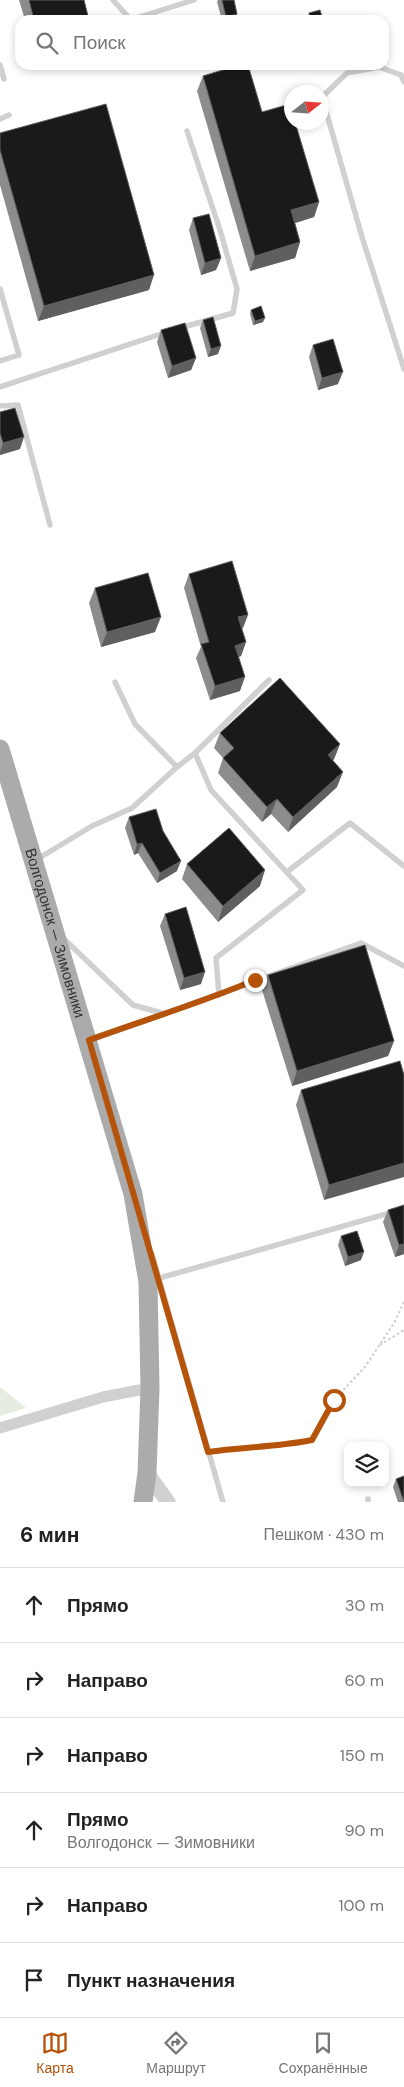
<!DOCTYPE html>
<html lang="ru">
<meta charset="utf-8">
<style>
body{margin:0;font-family:"DM Sans",sans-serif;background:#f6f6f6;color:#222}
.controls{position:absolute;right:15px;bottom:15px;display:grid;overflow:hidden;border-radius:10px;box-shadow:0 2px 8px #0003}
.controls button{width:45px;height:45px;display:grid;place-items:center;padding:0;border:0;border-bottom:1px solid #e0e0e0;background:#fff;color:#222;font:25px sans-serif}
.compass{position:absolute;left:284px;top:85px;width:45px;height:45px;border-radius:50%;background:#fff;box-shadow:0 2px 8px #0003;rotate:73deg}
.stop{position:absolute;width:15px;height:15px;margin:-11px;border:4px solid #b45309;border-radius:50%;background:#fff}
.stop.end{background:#b45309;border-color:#fff;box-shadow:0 1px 5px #0008}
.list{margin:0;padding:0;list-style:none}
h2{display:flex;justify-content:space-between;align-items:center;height:65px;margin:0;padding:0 20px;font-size:21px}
h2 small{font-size:16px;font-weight:400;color:#767676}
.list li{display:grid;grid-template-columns:32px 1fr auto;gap:15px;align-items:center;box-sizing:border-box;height:75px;padding:0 20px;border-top:1px solid #e0e0e0}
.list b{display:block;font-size:19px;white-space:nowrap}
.list p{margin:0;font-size:16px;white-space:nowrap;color:#767676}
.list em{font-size:16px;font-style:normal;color:#767676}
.icon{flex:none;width:28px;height:28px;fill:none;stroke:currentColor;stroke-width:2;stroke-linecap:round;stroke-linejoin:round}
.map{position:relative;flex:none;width:404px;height:1502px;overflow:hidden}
.search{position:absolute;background:#fff;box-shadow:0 2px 8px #0003;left:15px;right:15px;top:15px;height:55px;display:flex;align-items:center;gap:12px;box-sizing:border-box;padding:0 18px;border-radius:15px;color:#767676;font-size:19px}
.sheet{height:515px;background:#fff}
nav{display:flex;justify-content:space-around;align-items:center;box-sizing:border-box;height:70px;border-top:1px solid #e0e0e0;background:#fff;font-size:14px;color:#767676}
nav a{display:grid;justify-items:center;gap:2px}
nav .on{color:#b45309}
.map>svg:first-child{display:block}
.green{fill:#e6ecdf}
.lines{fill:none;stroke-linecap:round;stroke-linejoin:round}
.path{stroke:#cdcdcd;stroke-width:2;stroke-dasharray:2.5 2.5;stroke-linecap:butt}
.service{stroke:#d0d0d0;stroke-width:5.5}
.minor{stroke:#d0d0d0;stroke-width:11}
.tertiary{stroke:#d0d0d0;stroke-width:15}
.primary{stroke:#ababab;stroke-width:19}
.wall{fill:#8c8c8c}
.shaded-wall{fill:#5f5f5f}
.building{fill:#1a1a1a;stroke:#5f5f5f}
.route{stroke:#b45309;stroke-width:6}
.labels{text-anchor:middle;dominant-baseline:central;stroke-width:5;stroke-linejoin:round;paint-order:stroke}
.street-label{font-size:15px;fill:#333;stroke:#fff}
</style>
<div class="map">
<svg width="404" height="1502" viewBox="0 0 404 1502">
<rect width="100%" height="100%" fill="#fff"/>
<path class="green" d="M 0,1387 L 26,1408 L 0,1416 Z"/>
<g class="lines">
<path class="path" d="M 380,1345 L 404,1330
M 218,1450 L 279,1447 L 312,1441 L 334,1400 L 365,1367 L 394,1323 L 404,1302"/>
<path class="service" d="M 113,0 L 130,19
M 130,20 L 194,0
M 0,65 L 4,79
M 404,82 L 401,75 L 379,67 L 347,73 L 322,97 L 362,237 L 404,369
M 0,119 L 9,115
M 0,289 L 19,355 L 0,361
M 180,328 L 233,313 L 237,289 L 220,230 L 187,131
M 0,387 L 167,332
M 0,406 L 18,405 L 50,525
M 115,682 L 135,724 L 177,767 L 195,753 L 269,680
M 195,753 L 211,790 L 303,890 L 216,958 L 219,995
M 36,860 L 92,826 L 132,808 L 177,767
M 287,872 L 350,823 L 404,866
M 62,937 L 133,1005 L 162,1013
M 361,943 L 404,966
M 91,1040 L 361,943 L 364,952
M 152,1254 L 223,1502
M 156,1279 L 404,1209
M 368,1502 L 368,1499"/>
<path class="minor" d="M 0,1428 L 103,1397 L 150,1388"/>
<path class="tertiary" d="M 147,1473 L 168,1502"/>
<path class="primary" id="s1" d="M 0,749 L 133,1194 L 148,1282 L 150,1388 L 147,1473 L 143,1502"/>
</g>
<path class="wall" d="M 19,0 L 84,0 L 89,20 L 25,20 Z
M 218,0 L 234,0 L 235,20 L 222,20 L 217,2 Z
M 309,13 L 323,20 L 306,20 Z
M 203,76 L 262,112 L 319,202 L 314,217 L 295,223 L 300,242 L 295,258 L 250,271 L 197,91 Z
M 0,133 L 149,290 L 38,321 L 0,185 Z
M 193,218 L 221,258 L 216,270 L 201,275 L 189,230 Z
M 251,310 L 263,322 L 253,325 L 250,314 Z
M 203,320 L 218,354 L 208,357 L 200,328 Z
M 161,330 L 196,358 L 191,370 L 168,378 L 157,342 Z
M 313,345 L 338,384 L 318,390 L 309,357 Z
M 0,412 L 20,449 L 0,455 Z
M 189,574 L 243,628 L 242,629 L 246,642 L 241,656 L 239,657 L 240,691 L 210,700 L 196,658 L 201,647 L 184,588 Z
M 95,588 L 155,632 L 101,647 L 89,603 Z
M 220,733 L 340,744 L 334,759 L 333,761 L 337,787 L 288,832 L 271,814 L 262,822 L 218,773 L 223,758 L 214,748 Z
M 129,817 L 163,831 L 177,871 L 157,883 L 138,853 L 134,855 L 125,828 Z
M 187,864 L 260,886 L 218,922 L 182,879 Z
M 165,914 L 201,984 L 180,990 L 160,926 Z
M 268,975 L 394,1041 L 388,1056 L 292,1086 L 262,990 Z
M 404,1075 L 324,1200 L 296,1105 L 301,1090 Z
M 404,1205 L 404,1254 L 395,1257 L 383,1222 L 388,1210 Z
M 341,1236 L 361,1260 L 345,1266 L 338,1245 Z
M 396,1479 L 404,1502 L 398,1502 L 393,1487 Z"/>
<path class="shaded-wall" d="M 237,14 L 235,20 L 225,20 L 226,17 Z
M 319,202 L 314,217 L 286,226 L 291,210 Z
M 300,242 L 295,258 L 250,271 L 255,256 Z
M 221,258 L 216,270 L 201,275 L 205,263 Z
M 154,275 L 149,290 L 38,321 L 44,306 Z
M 265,318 L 263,322 L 253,325 L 255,321 Z
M 221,346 L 218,354 L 208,357 L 211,349 Z
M 196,358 L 191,370 L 168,378 L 172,366 Z
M 343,372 L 338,384 L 318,390 L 322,378 Z
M 24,437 L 20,449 L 0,455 L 0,452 L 3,443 Z
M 248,615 L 243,628 L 233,631 L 238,617 Z
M 161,617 L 155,632 L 101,647 L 107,632 Z
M 246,642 L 241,656 L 230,660 L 235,646 Z
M 245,677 L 240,691 L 210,700 L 215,686 Z
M 340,744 L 334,759 L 322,770 L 328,755 Z
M 343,772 L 337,787 L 288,832 L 293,817 Z
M 277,799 L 271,814 L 262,822 L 267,807 Z
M 142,843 L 138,853 L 134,855 L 137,844 Z
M 181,861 L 177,871 L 157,883 L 160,873 Z
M 265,870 L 260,886 L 218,922 L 223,906 Z
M 205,972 L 201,984 L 180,990 L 184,978 Z
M 394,1041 L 388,1056 L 292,1086 L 297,1071 Z
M 404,1163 L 404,1177 L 324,1200 L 329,1185 Z
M 404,1244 L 404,1254 L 395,1257 L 399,1245 Z
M 364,1252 L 361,1260 L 345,1266 L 348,1257 Z"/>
<path class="building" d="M 29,0 L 84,0 L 89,20 L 34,20 Z
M 222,0 L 234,0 L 237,14 L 226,17 Z
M 320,10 L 323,20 L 311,20 L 309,13 Z
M 239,65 L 248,65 L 262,112 L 290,104 L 292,109 L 292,122 L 295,122 L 319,202 L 291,210 L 300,242 L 255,256 L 203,76 Z
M 106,104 L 154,275 L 44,306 L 0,150 L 0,133 Z
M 209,214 L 221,258 L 205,263 L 193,218 Z
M 261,306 L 265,318 L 255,321 L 251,310 Z
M 213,317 L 221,346 L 211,349 L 203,320 Z
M 185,323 L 196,358 L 172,366 L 161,330 Z
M 333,339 L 343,372 L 322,378 L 313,345 Z
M 15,408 L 24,437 L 3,443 L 0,433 L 0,412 Z
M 232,561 L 248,615 L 238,617 L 246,642 L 235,646 L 245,677 L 215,686 L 201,644 L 209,642 L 189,574 Z
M 148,573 L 161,617 L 107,632 L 95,588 Z
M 280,678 L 340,744 L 328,755 L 343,772 L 293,817 L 277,799 L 267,807 L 223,758 L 234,748 L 220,733 Z
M 156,809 L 163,831 L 181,861 L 160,873 L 142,843 L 137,844 L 129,817 Z
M 229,828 L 265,870 L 223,906 L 187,864 Z
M 186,907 L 205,972 L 184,978 L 165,914 Z
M 365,945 L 394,1041 L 297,1071 L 268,975 Z
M 400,1061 L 404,1075 L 404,1163 L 329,1185 L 301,1090 Z
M 404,1205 L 404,1244 L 399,1245 L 388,1210 Z
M 357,1231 L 364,1252 L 348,1257 L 341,1236 Z
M 404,1476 L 404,1502 L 396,1479 Z"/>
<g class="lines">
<path class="route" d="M 255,980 C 201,1003 144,1020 89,1040 L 208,1452 C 243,1447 277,1447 312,1440 L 334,1400"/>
</g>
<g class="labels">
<g class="street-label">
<text stroke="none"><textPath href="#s1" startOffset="192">Волгодонск — Зимовники</textPath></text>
</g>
</g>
</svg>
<div class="controls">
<button><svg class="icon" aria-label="layers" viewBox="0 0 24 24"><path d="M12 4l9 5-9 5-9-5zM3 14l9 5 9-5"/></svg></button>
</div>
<svg class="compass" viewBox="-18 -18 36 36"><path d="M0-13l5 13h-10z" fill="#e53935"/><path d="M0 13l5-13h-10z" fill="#767676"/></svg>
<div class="stop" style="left:334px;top:1400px"></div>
<div class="stop end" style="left:255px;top:980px"></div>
<div class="search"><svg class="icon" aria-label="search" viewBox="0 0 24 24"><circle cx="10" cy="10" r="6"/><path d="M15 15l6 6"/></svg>Поиск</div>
</div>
<section class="sheet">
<h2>6 мин<small>Пешком · 430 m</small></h2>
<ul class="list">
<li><svg class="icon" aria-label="ahead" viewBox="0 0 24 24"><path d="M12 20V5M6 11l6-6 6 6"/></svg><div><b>Прямо</b></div><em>30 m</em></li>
<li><svg class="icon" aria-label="right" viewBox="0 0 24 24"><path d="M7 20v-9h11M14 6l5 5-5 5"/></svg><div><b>Направо</b></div><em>60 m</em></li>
<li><svg class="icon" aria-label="right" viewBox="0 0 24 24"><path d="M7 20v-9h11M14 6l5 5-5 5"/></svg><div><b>Направо</b></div><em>150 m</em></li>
<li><svg class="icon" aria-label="ahead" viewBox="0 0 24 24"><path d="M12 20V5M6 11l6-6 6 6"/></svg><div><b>Прямо</b><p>Волгодонск — Зимовники</p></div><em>90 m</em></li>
<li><svg class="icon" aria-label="right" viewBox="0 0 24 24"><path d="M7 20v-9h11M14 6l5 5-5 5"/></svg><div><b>Направо</b></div><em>100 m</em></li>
<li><svg class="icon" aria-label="arrive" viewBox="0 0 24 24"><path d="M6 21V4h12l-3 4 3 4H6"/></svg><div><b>Пункт назначения</b></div></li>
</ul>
</section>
<nav>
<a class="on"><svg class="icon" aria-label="map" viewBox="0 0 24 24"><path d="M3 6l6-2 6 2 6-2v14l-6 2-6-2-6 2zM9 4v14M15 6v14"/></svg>Карта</a>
<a><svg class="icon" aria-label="directions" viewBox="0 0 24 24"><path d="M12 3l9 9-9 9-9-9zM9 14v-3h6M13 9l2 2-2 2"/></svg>Маршрут</a>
<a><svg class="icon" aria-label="saved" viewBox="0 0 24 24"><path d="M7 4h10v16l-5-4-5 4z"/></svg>Сохранённые</a>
</nav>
